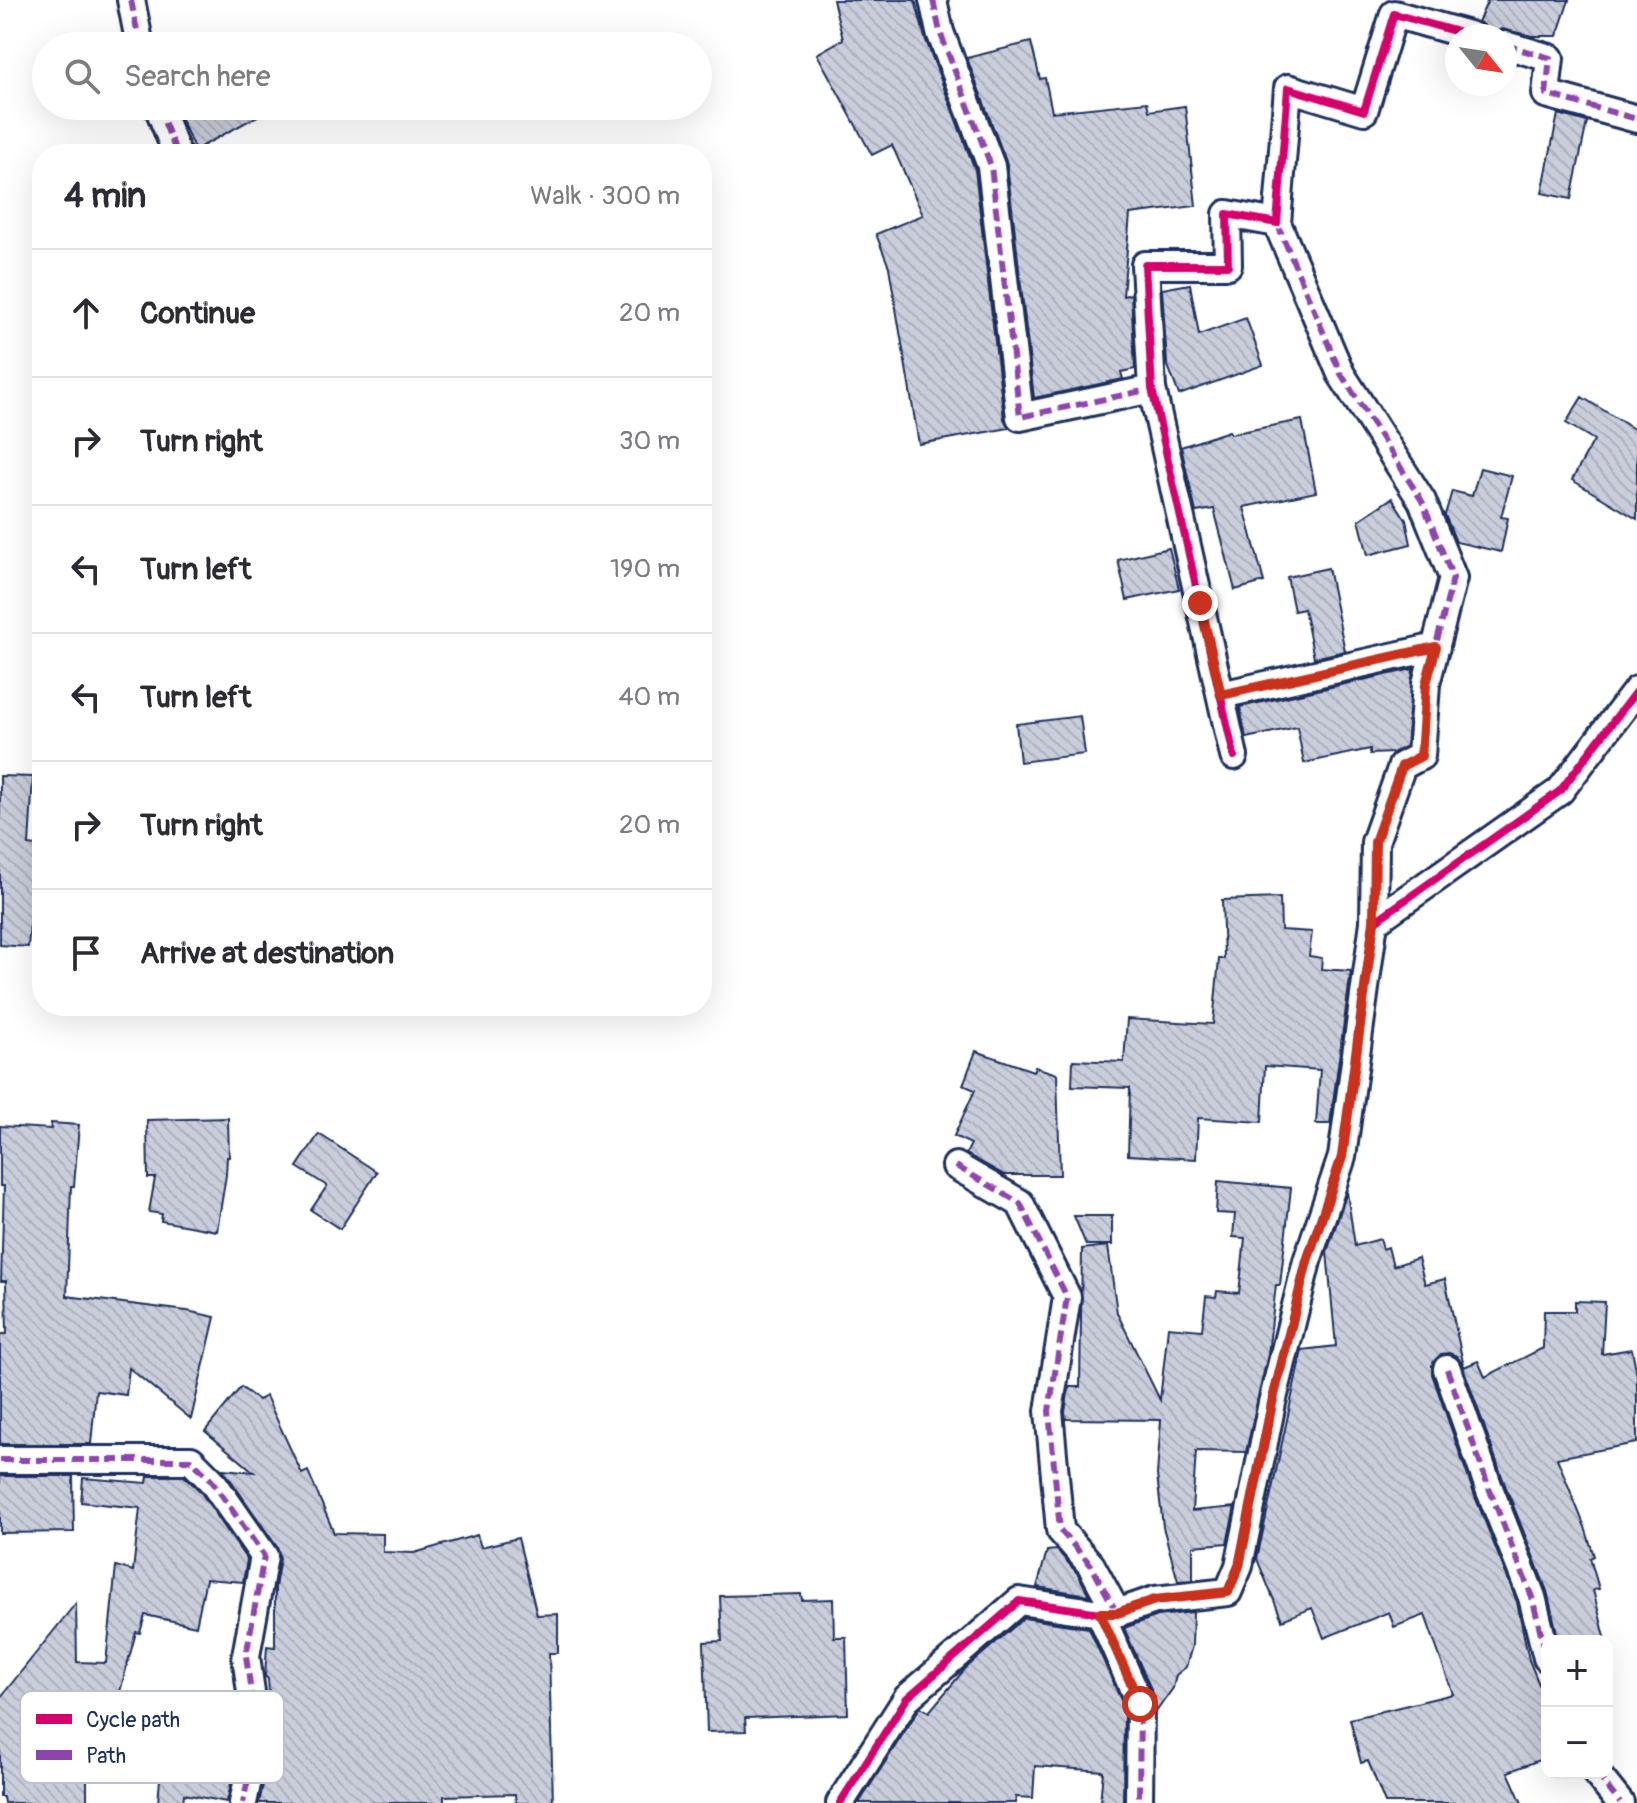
<!DOCTYPE html>
<meta charset="utf-8">
<style>
body{margin:0;font-family:Pangolin,sans-serif;background:#f2f2f3;color:#2b2b33}
.controls{position:absolute;right:24px;bottom:24px;display:grid;overflow:hidden;border-radius:16px;box-shadow:0 8px 32px #0002}
.controls button{width:72px;height:72px;display:grid;place-items:center;padding:0;border:0;border-bottom:2px solid #e1e1e2;background:#fff;color:#2b2b33;font:40px sans-serif}
.compass{position:absolute;left:1445px;top:24px;width:72px;height:72px;border-radius:50%;background:#fff;box-shadow:0 8px 32px #0002;rotate:120deg}
.stop{position:absolute;width:24px;height:24px;margin:-18px;border:6px solid #c8321e;border-radius:50%;background:#fff}
.stop.end{background:#c8321e;border-color:#fff;box-shadow:0 2px 8px #0008}
.list{margin:0;padding:0;list-style:none}
h2{display:flex;justify-content:space-between;align-items:center;height:104px;margin:0;padding:0 32px;font-size:34px}
h2 small{font-size:26px;font-weight:400;color:#7c7c81}
.list li{display:grid;grid-template-columns:52px 1fr auto;gap:24px;align-items:center;box-sizing:border-box;height:128px;padding:0 32px;border-top:2px solid #e1e1e2}
.list b{display:block;font-size:30px;white-space:nowrap}
.list em{font-size:26px;font-style:normal;color:#7c7c81}
.icon{flex:none;width:44px;height:44px;fill:none;stroke:currentColor;stroke-width:2;stroke-linecap:round;stroke-linejoin:round}
.map{position:relative;flex:none;width:1637px;height:1803px;overflow:hidden}
.search{position:absolute;background:#fff;box-shadow:0 8px 32px #0002;left:32px;top:32px;width:680px;height:88px;display:flex;align-items:center;gap:20px;box-sizing:border-box;padding:0 28px;border-radius:44px;color:#7c7c81;font-size:30px}
.panel{position:absolute;background:#fff;box-shadow:0 8px 32px #0002;left:32px;top:144px;width:680px;height:872px;border-radius:32px}
.map>svg:first-child{display:block}
.building{fill:url(#building-back-hatch);stroke:#1b2f5e;stroke-width:2}
.lines{fill:none;stroke-linecap:round;stroke-linejoin:round}
.street-casing{stroke:#1b2f5e;stroke-width:32}
.street{stroke:#fff;stroke-width:26}
.quiet{stroke:#8e44ad;stroke-width:6;stroke-dasharray:12 6;stroke-linecap:butt}
.cycleway-casing{stroke:#fff;stroke-width:13}
.cycleway{stroke:#d6006c;stroke-width:8}
.route{stroke:#c8321e;stroke-width:10}
.key{fill:#fff;stroke:#bbc1cf;stroke-width:2}
.key-label{font-size:22px;fill:#1b2f5e}
</style>
<div class="map">
<svg width="1637" height="1803" viewBox="0 0 1637 1803">
<defs>
<pattern id="building-back-hatch" width="6" height="6" patternUnits="userSpaceOnUse" patternTransform="scale(2)"><rect width="6" height="6" fill="#caceda"/><path d="M-1 5l2 2M0 0l6 6M5-1l2 2" fill="none" stroke="#adb1be"/></pattern>
</defs>
<rect width="100%" height="100%" fill="#fff"/>
<filter id="ink" filterUnits="userSpaceOnUse"><feTurbulence type="fractalNoise" baseFrequency=".0125" numOctaves="2"/><feDisplacementMap in="SourceGraphic" scale="16" xChannelSelector="R" yChannelSelector="G"/><feConvolveMatrix kernelMatrix="1 2 1 2 8 2 1 2 1" color-interpolation-filters="sRGB"/></filter>
<g filter="url(#ink)">
<path class="building" d="M 833,0 L 915,0 L 925,38 L 975,170 L 1004,419 L 1009,428 L 919,444 L 889,267 L 876,234 L 923,215 L 892,145 L 872,155 L 817,54 L 843,39 Z
M 1488,0 L 1569,0 L 1557,36 L 1532,36 L 1502,29 L 1488,36 L 1484,25 L 1478,22 Z
M 1031,42 L 1040,79 L 1045,78 L 1052,112 L 1147,102 L 1149,111 L 1185,106 L 1196,206 L 1130,214 L 1123,296 L 1131,294 L 1135,369 L 1121,372 L 1123,379 L 1034,398 L 1007,164 L 967,58 Z
M 175,106 L 276,106 L 195,150 Z
M 1558,114 L 1587,122 L 1571,199 L 1542,193 Z
M 1190,284 L 1199,335 L 1246,318 L 1263,365 L 1179,395 L 1167,363 L 1162,289 Z
M 1582,397 L 1637,431 L 1637,519 L 1572,480 L 1594,440 L 1566,423 Z
M 1302,420 L 1316,492 L 1244,507 L 1264,582 L 1235,590 L 1214,509 L 1196,512 L 1181,447 L 1229,431 L 1231,434 Z
M 1480,468 L 1512,476 L 1501,517 L 1508,518 L 1501,552 L 1456,542 L 1445,515 L 1452,491 L 1472,496 Z
M 1392,498 L 1406,520 L 1411,544 L 1368,555 L 1359,520 Z
M 1169,548 L 1179,589 L 1127,600 L 1118,560 Z
M 1328,568 L 1345,651 L 1314,658 L 1304,609 L 1294,611 L 1287,577 Z
M 1413,669 L 1406,746 L 1393,753 L 1370,754 L 1370,749 L 1304,763 L 1297,727 L 1246,738 L 1240,707 Z
M 1080,716 L 1085,754 L 1020,762 L 1016,724 Z
M 0,776 L 33,777 L 29,845 L 37,846 L 28,947 L 0,945 Z
M 1280,898 L 1281,930 L 1312,932 L 1309,956 L 1322,958 L 1321,969 L 1351,971 L 1330,1124 L 1316,1124 L 1320,1070 L 1265,1066 L 1262,1122 L 1198,1118 L 1196,1159 L 1128,1155 L 1130,1088 L 1072,1086 L 1073,1060 L 1124,1062 L 1127,1019 L 1213,1024 L 1219,959 L 1224,959 L 1222,900 Z
M 976,1051 L 1033,1071 L 1035,1067 L 1057,1074 L 1060,1175 L 1004,1175 L 966,1154 L 971,1144 L 954,1136 L 975,1090 L 963,1085 Z
M 228,1118 L 229,1157 L 227,1157 L 226,1175 L 217,1231 L 161,1221 L 162,1214 L 149,1212 L 155,1178 L 148,1178 L 147,1120 Z
M 51,1123 L 79,1125 L 74,1186 L 71,1186 L 67,1296 L 187,1311 L 215,1317 L 191,1419 L 129,1368 L 126,1395 L 96,1391 L 91,1444 L 0,1444 L 0,1334 L 7,1334 L 6,1281 L 1,1281 L 4,1186 L 0,1186 L 0,1126 L 51,1129 Z
M 319,1134 L 377,1172 L 340,1229 L 311,1210 L 327,1186 L 297,1167 Z
M 1218,1181 L 1291,1188 L 1280,1285 L 1276,1285 L 1268,1354 L 1246,1452 L 1196,1451 L 1192,1511 L 1235,1507 L 1227,1543 L 1193,1546 L 1193,1580 L 1178,1581 L 1163,1527 L 1157,1475 L 1161,1420 L 1066,1419 L 1065,1412 L 1069,1387 L 1080,1387 L 1082,1249 L 1108,1246 L 1117,1313 L 1160,1400 L 1168,1327 L 1202,1330 L 1206,1296 L 1216,1297 L 1217,1291 L 1239,1293 L 1245,1238 L 1233,1237 L 1235,1214 L 1216,1213 Z
M 1347,1192 L 1355,1246 L 1380,1239 L 1383,1249 L 1388,1247 L 1393,1266 L 1418,1258 L 1425,1284 L 1445,1279 L 1464,1367 L 1478,1361 L 1485,1377 L 1543,1348 L 1544,1311 L 1575,1311 L 1575,1301 L 1605,1302 L 1602,1354 L 1632,1349 L 1637,1375 L 1637,1443 L 1557,1458 L 1585,1527 L 1594,1556 L 1590,1558 L 1599,1589 L 1593,1590 L 1606,1641 L 1559,1641 L 1547,1591 L 1504,1482 L 1462,1364 L 1457,1356 L 1449,1353 L 1441,1354 L 1432,1365 L 1432,1374 L 1474,1494 L 1517,1602 L 1529,1660 L 1547,1704 L 1547,1757 L 1508,1772 L 1522,1803 L 1385,1803 L 1368,1761 L 1361,1763 L 1350,1719 L 1453,1694 L 1425,1615 L 1394,1627 L 1389,1612 L 1324,1638 L 1312,1608 L 1282,1620 L 1257,1559 L 1302,1350 L 1336,1346 L 1327,1252 Z
M 1074,1216 L 1112,1216 L 1112,1245 L 1086,1245 Z
M 241,1387 L 258,1400 L 266,1396 L 302,1474 L 308,1471 L 334,1533 L 383,1534 L 383,1552 L 414,1553 L 477,1535 L 481,1547 L 518,1538 L 537,1615 L 558,1614 L 558,1653 L 549,1653 L 553,1803 L 516,1803 L 515,1794 L 444,1796 L 444,1803 L 259,1803 L 273,1739 L 268,1679 L 265,1676 L 267,1646 L 275,1647 L 275,1587 L 280,1558 L 277,1547 L 223,1469 L 254,1472 L 205,1431 Z
M 0,1476 L 73,1476 L 74,1532 L 0,1533 Z
M 148,1476 L 184,1476 L 200,1491 L 247,1560 L 243,1582 L 206,1579 L 196,1626 L 145,1615 L 140,1633 L 136,1632 L 117,1703 L 114,1702 L 113,1737 L 185,1746 L 184,1751 L 236,1760 L 227,1802 L 184,1794 L 183,1803 L 158,1803 L 160,1779 L 142,1777 L 143,1770 L 87,1765 L 87,1803 L 4,1803 L 3,1797 L 0,1797 L 0,1698 L 76,1603 L 77,1662 L 106,1663 L 116,1566 L 133,1571 L 140,1508 L 81,1502 L 83,1478 L 147,1483 Z
M 1057,1550 L 1078,1574 L 1089,1595 L 1037,1587 L 1047,1551 Z
M 801,1594 L 802,1600 L 833,1599 L 834,1637 L 846,1637 L 848,1714 L 745,1718 L 746,1731 L 707,1732 L 704,1642 L 722,1641 L 720,1596 Z
M 1193,1612 L 1192,1646 L 1186,1667 L 1176,1675 L 1173,1688 L 1156,1712 L 1155,1698 L 1124,1628 L 1158,1616 Z
M 1024,1618 L 1089,1628 L 1124,1707 L 1123,1803 L 1100,1803 L 1103,1771 L 1035,1766 L 1033,1798 L 1016,1797 L 1016,1803 L 859,1803 L 919,1709 L 921,1707 L 929,1712 L 965,1669 Z"/>
<g class="lines">
<g class="street-casing">
<path id="street" d="M 131,0 L 140,46
M 933,0 L 940,32 L 991,166 L 1020,417 L 1152,389
M 1505,45 L 1550,58 L 1546,94 L 1637,119
M 158,106 L 177,154
M 1277,223 L 1341,374 L 1422,501 L 1453,578 L 1426,684 L 1421,756 L 1402,766 L 1375,842 L 1374,922
M 1221,695 L 1436,647
M 1234,756 L 1152,389 L 1145,265 L 1228,265 L 1227,214 L 1277,223 L 1288,88 L 1364,111 L 1394,14 L 1472,36
M 956,1166 L 1020,1203 L 1067,1297 L 1049,1411 L 1060,1530 L 1091,1565 L 1117,1613
M 1447,1369 L 1489,1488 L 1532,1597 L 1547,1658
M 0,1460 L 191,1460 L 212,1481 L 264,1556 L 246,1656 L 257,1736 L 243,1803
M 1100,1613 L 1140,1704 L 1139,1803
M 1596,1773 L 1620,1803
M 840,1803 L 907,1698 L 1019,1601 L 1100,1613 L 1117,1613 L 1155,1600 L 1228,1592 L 1239,1566 L 1272,1403 L 1307,1261 L 1342,1157 L 1374,922 L 1560,791 L 1637,690"/>
</g>
<use href="#street" class="street"/>
<path class="quiet" d="M 131,0 L 140,46
M 933,0 L 940,32 L 991,166 L 1020,417 L 1152,389
M 1505,45 L 1550,58 L 1546,94 L 1637,119
M 158,106 L 177,154
M 1277,223 L 1341,374 L 1422,501 L 1453,578 L 1426,684 L 1421,756 L 1402,766 L 1375,842 L 1374,922
M 1221,695 L 1436,647
M 956,1166 L 1020,1203 L 1067,1297 L 1049,1411 L 1060,1530 L 1091,1565 L 1117,1613
M 1447,1369 L 1489,1488 L 1532,1597 L 1547,1658
M 0,1460 L 191,1460 L 212,1481 L 264,1556 L 246,1656 L 257,1736 L 243,1803
M 1100,1613 L 1140,1704 L 1139,1803
M 1596,1773 L 1620,1803"/>
<g class="cycleway-casing">
<path id="cycleway" d="M 1234,756 L 1152,389 L 1145,265 L 1228,265 L 1227,214 L 1277,223 L 1288,88 L 1364,111 L 1394,14 L 1472,36
M 840,1803 L 907,1698 L 1019,1601 L 1100,1613 L 1117,1613 L 1155,1600 L 1228,1592 L 1239,1566 L 1272,1403 L 1307,1261 L 1342,1157 L 1374,922 L 1560,791 L 1637,690"/>
</g>
<use href="#cycleway" class="cycleway"/>
</g>
</g>
<g class="lines" filter="url(#ink)">
<path class="route" d="M 1140,1704 L 1100,1613 L 1117,1613 L 1155,1600 L 1228,1592 L 1239,1566 L 1272,1403 L 1307,1261 L 1342,1157 L 1374,922 L 1375,842 L 1402,766 L 1421,756 L 1426,684 L 1436,647 L 1221,695 L 1200,603"/>
</g>
<rect x="20" y="1691" width="264" height="92" rx="12" class="key"/>
<rect x="36" y="1714" width="36" height="10" fill="#d6006c"/>
<rect x="36" y="1750" width="36" height="10" fill="#8e44ad"/>
<g class="key-label">
<text x="86" y="1727">Cycle path</text>
<text x="86" y="1763">Path</text>
</g>
</svg>
<div class="controls">
<button>+</button>
<button>−</button>
</div>
<svg class="compass" viewBox="-18 -18 36 36"><path d="M0-13l5 13h-10z" fill="#e53935"/><path d="M0 13l5-13h-10z" fill="#7c7c81"/></svg>
<div class="stop" style="left:1140px;top:1704px"></div>
<div class="stop end" style="left:1200px;top:603px"></div>
<div class="search"><svg class="icon" aria-label="search" viewBox="0 0 24 24"><circle cx="10" cy="10" r="6"/><path d="M15 15l6 6"/></svg>Search here</div>
<section class="panel">
<h2>4 min<small>Walk · 300 m</small></h2>
<ul class="list">
<li><svg class="icon" aria-label="ahead" viewBox="0 0 24 24"><path d="M12 20V5M6 11l6-6 6 6"/></svg><div><b>Continue</b></div><em>20 m</em></li>
<li><svg class="icon" aria-label="right" viewBox="0 0 24 24"><path d="M7 20v-9h11M14 6l5 5-5 5"/></svg><div><b>Turn right</b></div><em>30 m</em></li>
<li><svg class="icon" aria-label="left" viewBox="0 0 24 24"><path d="M17 20v-9H6M10 6l-5 5 5 5"/></svg><div><b>Turn left</b></div><em>190 m</em></li>
<li><svg class="icon" aria-label="left" viewBox="0 0 24 24"><path d="M17 20v-9H6M10 6l-5 5 5 5"/></svg><div><b>Turn left</b></div><em>40 m</em></li>
<li><svg class="icon" aria-label="right" viewBox="0 0 24 24"><path d="M7 20v-9h11M14 6l5 5-5 5"/></svg><div><b>Turn right</b></div><em>20 m</em></li>
<li><svg class="icon" aria-label="arrive" viewBox="0 0 24 24"><path d="M6 21V4h12l-3 4 3 4H6"/></svg><div><b>Arrive at destination</b></div></li>
</ul>
</section>
</div>
